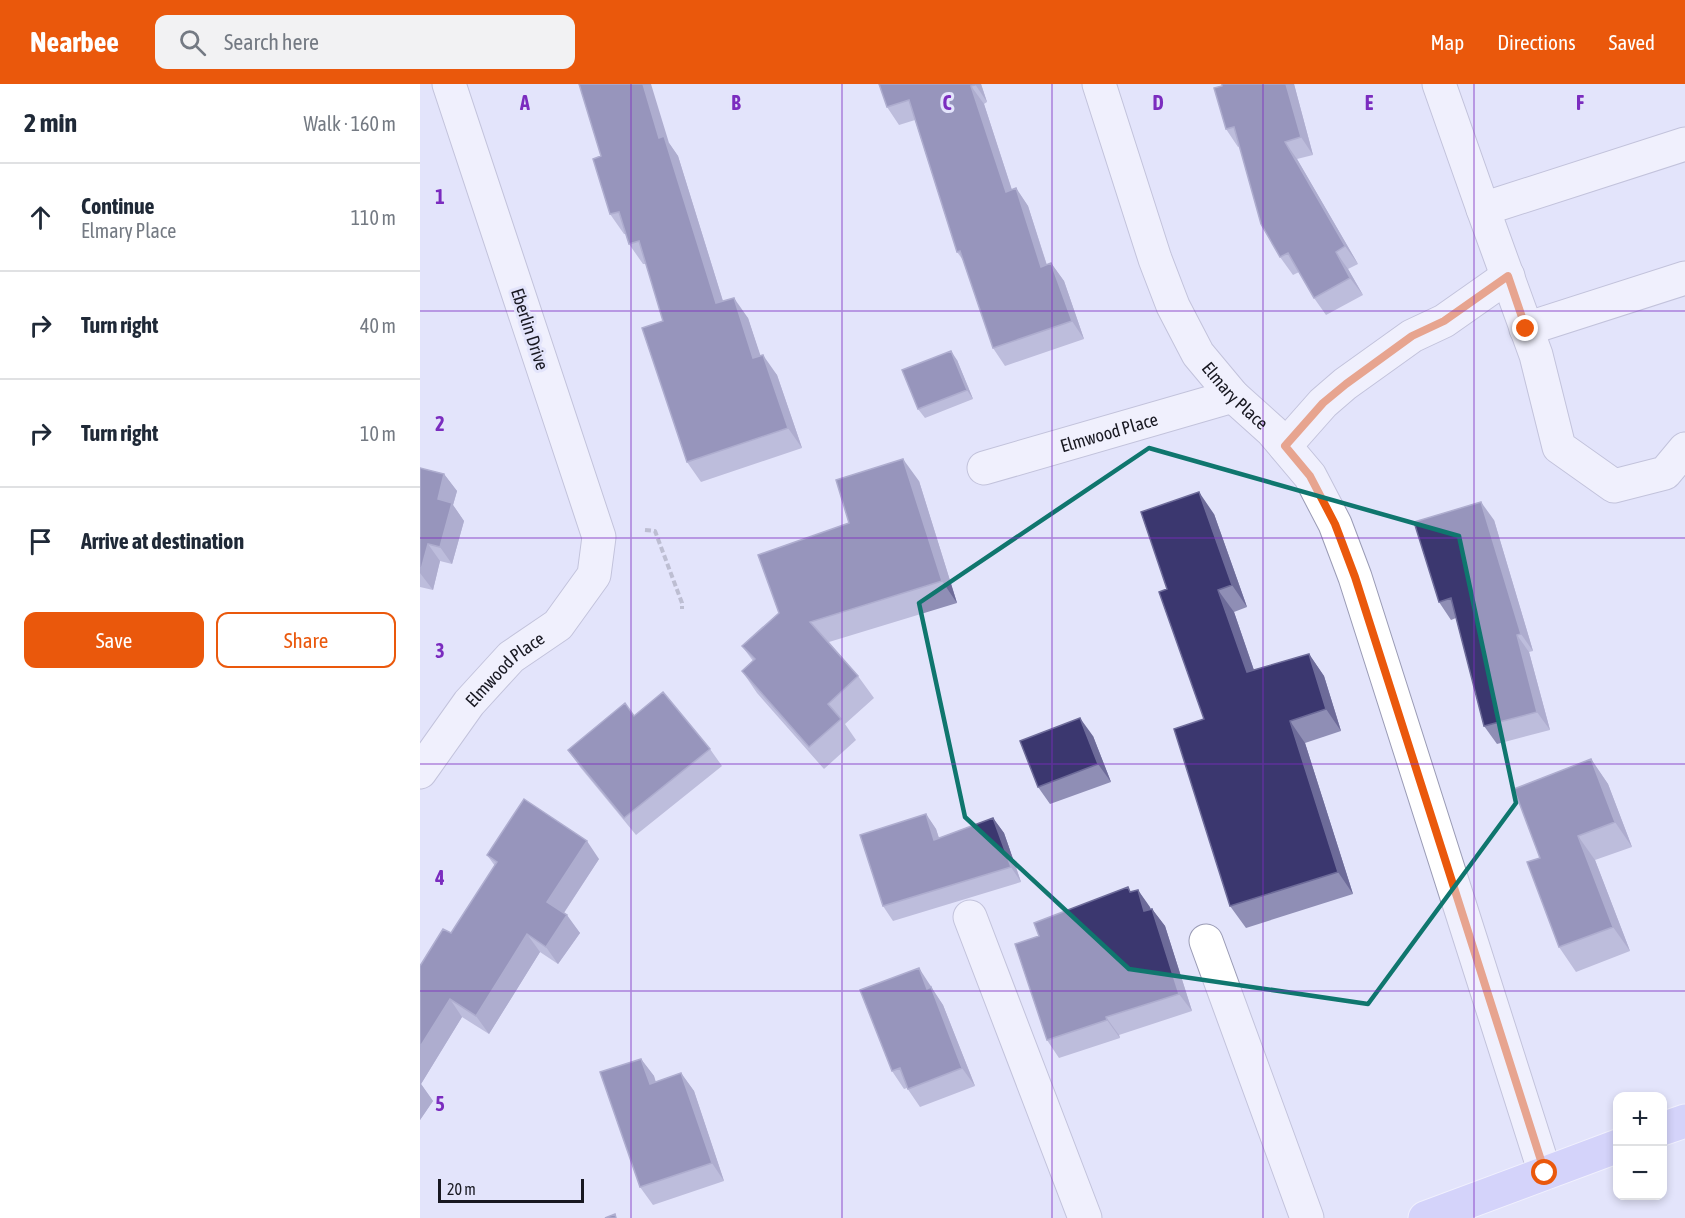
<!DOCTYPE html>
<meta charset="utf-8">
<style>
body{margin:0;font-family:"Asap Condensed",sans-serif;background:#f2f2f3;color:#1f2937}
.controls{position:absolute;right:18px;bottom:18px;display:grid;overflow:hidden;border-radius:12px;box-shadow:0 3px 9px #0003}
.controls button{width:54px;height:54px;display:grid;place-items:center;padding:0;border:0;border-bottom:2px solid #e0e1e3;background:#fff;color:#1f2937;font:30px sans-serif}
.scale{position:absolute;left:18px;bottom:15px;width:146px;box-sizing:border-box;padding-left:6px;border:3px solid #181821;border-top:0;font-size:16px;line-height:21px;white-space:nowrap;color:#181821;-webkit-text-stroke:4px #e3e4fb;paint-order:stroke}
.stop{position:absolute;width:18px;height:18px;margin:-14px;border:4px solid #ea580c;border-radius:50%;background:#fff}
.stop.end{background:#ea580c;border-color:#fff;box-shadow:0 2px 6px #0008}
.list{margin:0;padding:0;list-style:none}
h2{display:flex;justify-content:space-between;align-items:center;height:78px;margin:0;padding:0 24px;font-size:26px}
h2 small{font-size:20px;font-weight:400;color:#747a83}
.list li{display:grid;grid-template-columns:39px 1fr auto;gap:18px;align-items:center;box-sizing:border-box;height:108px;padding:0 24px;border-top:2px solid #e0e1e3}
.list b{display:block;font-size:22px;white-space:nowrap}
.list p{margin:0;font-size:20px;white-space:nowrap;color:#747a83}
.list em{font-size:20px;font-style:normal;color:#747a83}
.actions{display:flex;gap:12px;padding:18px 24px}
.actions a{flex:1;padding:14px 0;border:2px solid #ea580c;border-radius:12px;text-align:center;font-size:21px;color:#ea580c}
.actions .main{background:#ea580c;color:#fff}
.icon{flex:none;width:33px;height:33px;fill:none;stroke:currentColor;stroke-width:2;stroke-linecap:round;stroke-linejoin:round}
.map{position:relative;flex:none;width:1265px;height:1134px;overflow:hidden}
header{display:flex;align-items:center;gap:36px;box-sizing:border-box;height:84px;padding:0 30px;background:#ea580c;color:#fff}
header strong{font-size:28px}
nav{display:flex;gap:33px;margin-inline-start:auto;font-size:21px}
.search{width:420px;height:54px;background:#f2f2f3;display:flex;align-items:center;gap:15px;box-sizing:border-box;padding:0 21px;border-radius:12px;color:#747a83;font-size:22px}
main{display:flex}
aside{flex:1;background:#fff}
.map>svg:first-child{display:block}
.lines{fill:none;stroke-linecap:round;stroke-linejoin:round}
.minor-casing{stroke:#9a9bb5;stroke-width:35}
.major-casing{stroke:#fff;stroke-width:35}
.path{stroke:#8f90a1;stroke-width:4;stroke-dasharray:6 3;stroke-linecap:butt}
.minor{stroke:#fff;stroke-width:33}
.major{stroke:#c0bef9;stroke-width:33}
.wall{fill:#8f8eb5}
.shaded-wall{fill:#6d6b99}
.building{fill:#3b376f;stroke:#6d6b99;stroke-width:1.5}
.route{stroke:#ea580c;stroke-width:8}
.marked{fill:none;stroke:#0f766e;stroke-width:4.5;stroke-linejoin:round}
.grid{fill:none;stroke:#7b2cbf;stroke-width:1.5;stroke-opacity:0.55}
.labels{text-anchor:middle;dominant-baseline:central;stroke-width:6;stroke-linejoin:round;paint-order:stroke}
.street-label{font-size:18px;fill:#181821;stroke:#e3e4fb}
.grid-label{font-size:20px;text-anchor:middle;font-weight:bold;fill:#7b2cbf;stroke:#e3e4fb;stroke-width:6;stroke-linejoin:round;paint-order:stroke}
</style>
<header>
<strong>Nearbee</strong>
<div class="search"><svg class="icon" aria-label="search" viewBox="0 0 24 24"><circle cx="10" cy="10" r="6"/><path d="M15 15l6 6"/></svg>Search here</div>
<nav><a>Map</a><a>Directions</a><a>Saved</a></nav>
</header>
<main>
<aside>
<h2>2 min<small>Walk · 160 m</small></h2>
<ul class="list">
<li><svg class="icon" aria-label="ahead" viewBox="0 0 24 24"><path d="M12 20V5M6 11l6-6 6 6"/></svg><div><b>Continue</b><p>Elmary Place</p></div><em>110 m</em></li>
<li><svg class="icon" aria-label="right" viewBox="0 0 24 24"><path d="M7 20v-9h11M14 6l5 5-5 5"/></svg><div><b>Turn right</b></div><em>40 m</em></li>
<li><svg class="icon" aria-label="right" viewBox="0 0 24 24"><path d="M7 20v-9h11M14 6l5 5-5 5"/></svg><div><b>Turn right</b></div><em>10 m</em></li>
<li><svg class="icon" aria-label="arrive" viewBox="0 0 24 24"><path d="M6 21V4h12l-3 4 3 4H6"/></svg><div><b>Arrive at destination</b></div></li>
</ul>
<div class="actions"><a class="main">Save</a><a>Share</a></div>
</aside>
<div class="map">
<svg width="1265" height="1134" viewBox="0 0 1265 1134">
<rect width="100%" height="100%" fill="#e3e4fb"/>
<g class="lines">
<g class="minor-casing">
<g id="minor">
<path id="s1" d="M 679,0 L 735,175 L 753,222 L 778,270 L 813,312 L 852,347 L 890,392 L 915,440 L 935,493 L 1125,1089"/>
<path d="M 1019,0 L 1063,125"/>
<path d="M 1265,60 L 1063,125 L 1116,271 L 1139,363 L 1194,402 L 1245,389 L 1265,365"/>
<path d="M 1106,245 L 1265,194"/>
<path d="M 865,362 L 903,319 L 925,300 L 992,252 L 1024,237 L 1088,192"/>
<path id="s2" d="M 564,384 L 813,312"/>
<path id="s3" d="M 0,688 L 49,619 L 91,573 L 138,541 L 174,491 L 179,453 L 29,0"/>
<path d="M 550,833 L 665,1134"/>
<path d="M 786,857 L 887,1134"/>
</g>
</g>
<g class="major-casing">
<path id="major" d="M 1242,1045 L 1265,1037
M 1005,1134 L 1198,1062"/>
</g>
<path class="path" d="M 225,446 L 235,447 L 262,519 L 262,525"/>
<use href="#minor" class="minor"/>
<use href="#major" class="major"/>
</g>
<path class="wall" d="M 459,0 L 561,0 L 567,18 L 564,20 L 592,106 L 596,104 L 608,122 L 627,181 L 631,179 L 644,197 L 664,255 L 585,282 L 573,264 L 543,176 L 537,168 L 495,36 L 479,41 L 467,23 Z
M 802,0 L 874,0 L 893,71 L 877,75 L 938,180 L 928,185 L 943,211 L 906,231 L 894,214 L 879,188 L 873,191 L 860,173 L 820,62 L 818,63 L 806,45 Z
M 249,59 L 258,72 L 303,217 L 328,234 L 340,272 L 357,291 L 382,364 L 281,398 L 267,378 L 243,237 L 226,180 L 223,180 L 209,160 L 206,150 L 204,150 L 190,130 L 181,72 Z
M 537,276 L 553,315 L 505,334 L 498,325 Z
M 0,384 L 24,390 L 37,407 L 33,421 L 44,437 L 32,480 L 20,477 L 13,506 L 0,503 Z
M 499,397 L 537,519 L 409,558 L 438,592 L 454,614 L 425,640 L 436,656 L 404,685 L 337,609 L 322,587 L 333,577 L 322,562 L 359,529 L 429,439 Z
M 794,430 L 827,523 L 814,528 L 834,586 L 889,570 L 904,592 L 921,647 L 885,659 L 933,810 L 826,844 L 810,822 L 784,635 Z
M 1074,436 L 1113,567 L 1109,568 L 1130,646 L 1077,660 L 1064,642 L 1036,534 L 1031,536 L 1019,518 Z
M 214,632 L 290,665 L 302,682 L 216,751 L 160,683 L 148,666 Z
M 673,652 L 691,698 L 630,720 L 618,703 Z
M 1171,675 L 1188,700 L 1212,763 L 1175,776 L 1210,867 L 1156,888 L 1139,863 L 1120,774 Z
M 506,730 L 516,745 L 519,754 L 573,734 L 584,749 L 601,798 L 473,837 L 463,822 Z
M 67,771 L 179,775 L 144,829 L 160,849 L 138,880 L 120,868 L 69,950 L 42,933 L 1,1000 L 13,1017 L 0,1036 L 0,882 L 31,849 L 75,782 Z
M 718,806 L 730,825 L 732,825 L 745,842 L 772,927 L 699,951 L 700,954 L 639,974 L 627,956 L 619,852 L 711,808 Z
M 511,901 L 512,905 L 523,921 L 555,1002 L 500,1023 L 487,1004 L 484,1005 L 472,987 Z
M 221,975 L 234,992 L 235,998 L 261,989 L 274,1007 L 304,1097 L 233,1121 L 220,1103 Z"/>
<path class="shaded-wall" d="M 223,0 L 231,0 L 249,59 L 258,72 L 310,240 L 296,219 L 239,54 Z
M 555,0 L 561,0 L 567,18 Z
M 866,0 L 874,0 L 893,71 L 881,53 Z
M 551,2 L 564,20 L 598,125 L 586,108 Z
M 865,58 L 877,75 L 938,180 L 925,162 Z
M 596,104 L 608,122 L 633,201 L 621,183 Z
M 916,168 L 928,185 L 943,211 L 930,194 Z
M 631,179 L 644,197 L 664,255 L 652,237 Z
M 314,214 L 328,234 L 348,294 L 333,274 Z
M 531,267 L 537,276 L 553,315 L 547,306 Z
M 343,271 L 357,291 L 382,364 L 368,344 Z
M 483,375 L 499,397 L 537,519 L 522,497 Z
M 24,390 L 37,407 L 33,421 L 44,437 L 32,480 L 20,463 L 18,415 Z
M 779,408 L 794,430 L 827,523 L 812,501 Z
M 1061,418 L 1074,436 L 1113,567 L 1101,550 Z
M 8,460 L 20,477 L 13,506 L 0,489 Z
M 798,506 L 814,528 L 842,610 L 827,588 Z
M 1097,551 L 1109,568 L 1130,646 L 1117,628 Z
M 889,570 L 904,592 L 921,647 L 906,625 Z
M 660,634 L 673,652 L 691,698 L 678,680 Z
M 870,637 L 885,659 L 933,810 L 918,788 Z
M 1171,675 L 1188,700 L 1212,763 L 1195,738 Z
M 506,730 L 516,745 L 524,770 L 514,756 Z
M 573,734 L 584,749 L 601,798 L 591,783 Z
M 1158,752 L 1175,776 L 1210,867 L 1193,843 Z
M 167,757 L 179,775 L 139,836 L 127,818 Z
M 718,806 L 730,823 L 737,845 L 724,827 Z
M 732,825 L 745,842 L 772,927 L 759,910 Z
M 147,831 L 160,849 L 138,880 L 126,863 Z
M 107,850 L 120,868 L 69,950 L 56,932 Z
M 499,884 L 523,921 L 555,1002 L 542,984 L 507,905 Z
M 30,915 L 42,933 L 1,1000 L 13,1017 L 0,1036 L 0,963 Z
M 686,933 L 699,951 L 700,954 L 687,936 Z
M 221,975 L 234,992 L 242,1017 L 230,1000 Z
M 261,989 L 274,1007 L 304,1097 L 292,1079 Z"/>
<path class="building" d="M 159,0 L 223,0 L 239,54 L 244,52 L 296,219 L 314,214 L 333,274 L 343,271 L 368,344 L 267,378 L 222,244 L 243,237 L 219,157 L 209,160 L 199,128 L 190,130 L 173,75 L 181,72 Z
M 459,0 L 555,0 L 555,1 L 551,2 L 586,108 L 596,104 L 621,183 L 631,179 L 652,237 L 573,264 L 540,167 L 537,168 L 489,16 L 467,23 Z
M 802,0 L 866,0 L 881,53 L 865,58 L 925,162 L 916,168 L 930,194 L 894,214 L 868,169 L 860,173 L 841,140 L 814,43 L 806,45 L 794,4 L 802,2 Z
M 531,267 L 547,306 L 498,325 L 482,286 Z
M 483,375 L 522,497 L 390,538 L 438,592 L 408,620 L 421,635 L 389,663 L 322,587 L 335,575 L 322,562 L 359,529 L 338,471 L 429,439 L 416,396 Z
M 0,384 L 24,390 L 18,415 L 32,419 L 20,463 L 8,460 L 0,489 Z
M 779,408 L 812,501 L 798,506 L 827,588 L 889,570 L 906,625 L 870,637 L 918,788 L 810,822 L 754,645 L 784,635 L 739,508 L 747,505 L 721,428 Z
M 1061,418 L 1101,550 L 1097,551 L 1117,628 L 1064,642 L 1031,514 L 1019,518 L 994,438 Z
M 243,608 L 290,665 L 204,734 L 148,666 L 205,619 L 214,632 Z
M 660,634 L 678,680 L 618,703 L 600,657 Z
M 1171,675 L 1195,738 L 1158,752 L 1193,843 L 1139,863 L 1107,778 L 1120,774 L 1094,705 Z
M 104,715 L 167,757 L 127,818 L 147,831 L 126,863 L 107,850 L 56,932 L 30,915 L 0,963 L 0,882 L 23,845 L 31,849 L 77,778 L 67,771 Z
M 506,730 L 514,756 L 573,734 L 591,783 L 463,822 L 440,751 Z
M 708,803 L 710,808 L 718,806 L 724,827 L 732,825 L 759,910 L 686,933 L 687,936 L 627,956 L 595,860 L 619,852 L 614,839 Z
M 499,884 L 507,905 L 511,903 L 542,984 L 488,1005 L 480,984 L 472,987 L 440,906 Z
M 221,975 L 230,1000 L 261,989 L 292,1079 L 220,1103 L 180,988 Z
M 195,1130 L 196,1134 L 185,1134 Z"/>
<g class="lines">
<path class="route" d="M 1106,245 L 1088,192 L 1024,237 L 992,252 L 926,300 L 903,319 L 865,362 L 890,392 L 915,440 L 935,493 L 1125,1089"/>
</g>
<path d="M0 0H1265V1134H0ZM 729,364 L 1039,452 L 1096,719 L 948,920 L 709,885 L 545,733 L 499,519 Z" fill="#e3e4fb" fill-opacity=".55" fill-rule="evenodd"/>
<path class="marked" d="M 729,364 L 1039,452 L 1096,719 L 948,920 L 709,885 L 545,733 L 499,519 Z"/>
<path class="grid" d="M 211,0 L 211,1134M 422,0 L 422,1134M 632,0 L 632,1134M 843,0 L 843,1134M 1054,0 L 1054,1134M 0,227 L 1265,227M 0,454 L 1265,454M 0,680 L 1265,680M 0,907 L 1265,907"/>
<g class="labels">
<g class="street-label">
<text transform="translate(110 245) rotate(72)">Eberlin Drive</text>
<text stroke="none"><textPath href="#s1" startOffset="344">Elmary Place</textPath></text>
<text stroke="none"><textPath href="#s2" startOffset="130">Elmwood Place</textPath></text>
<text stroke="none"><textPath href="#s3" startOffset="134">Elmwood Place</textPath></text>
</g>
</g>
<g class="grid-label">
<text x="105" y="26">A</text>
<text x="316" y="26">B</text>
<text x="527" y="26">C</text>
<text x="738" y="26">D</text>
<text x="949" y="26">E</text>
<text x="1160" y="26">F</text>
<text x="20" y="120">1</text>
<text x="20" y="347">2</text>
<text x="20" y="574">3</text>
<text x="20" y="801">4</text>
<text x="20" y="1027">5</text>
</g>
</svg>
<div class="controls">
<button>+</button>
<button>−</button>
</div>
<div class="scale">20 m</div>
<div class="stop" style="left:1125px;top:1089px"></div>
<div class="stop end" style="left:1106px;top:245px"></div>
</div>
</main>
